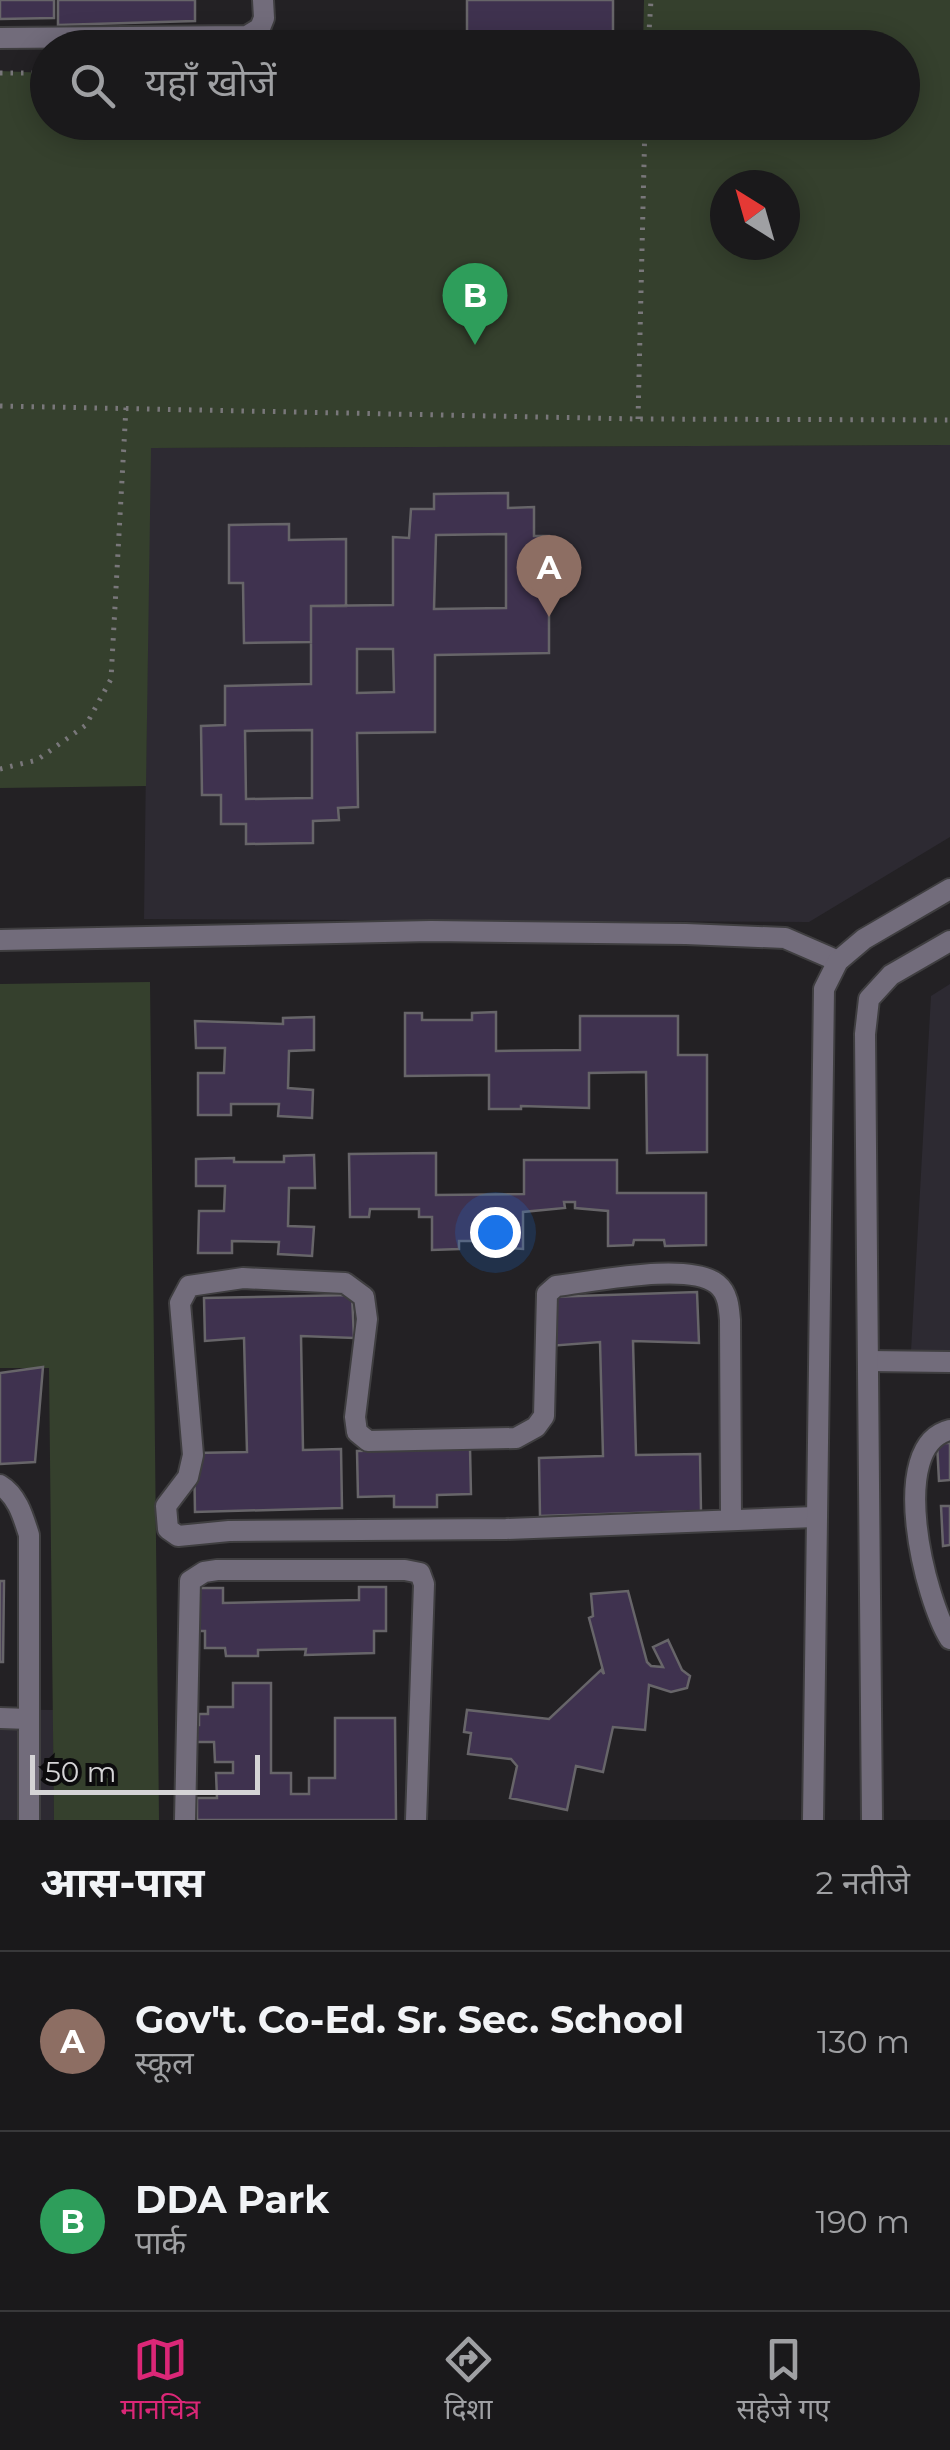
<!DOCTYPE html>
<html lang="hi">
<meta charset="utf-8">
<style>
body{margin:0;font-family:Montserrat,"Noto Sans Devanagari",sans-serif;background:#272628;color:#f1f3f6}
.compass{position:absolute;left:710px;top:170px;width:90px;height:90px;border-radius:50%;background:#1a191b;box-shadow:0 5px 25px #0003;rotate:323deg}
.scale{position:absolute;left:30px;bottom:25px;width:230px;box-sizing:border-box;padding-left:10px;border:5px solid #d5d4d6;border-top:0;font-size:28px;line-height:35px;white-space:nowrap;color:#d5d4d6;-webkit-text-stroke:8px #0c0b0d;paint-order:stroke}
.you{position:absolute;left:495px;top:1232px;width:35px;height:35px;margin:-25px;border:8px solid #fff;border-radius:50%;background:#1a73e8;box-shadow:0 0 0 15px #1a73e833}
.badge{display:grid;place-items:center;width:65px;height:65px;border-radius:50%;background:#db2777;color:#fff;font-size:32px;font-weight:700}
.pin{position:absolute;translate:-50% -82px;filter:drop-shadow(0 2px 5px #0008)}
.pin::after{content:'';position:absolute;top:52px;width:35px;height:30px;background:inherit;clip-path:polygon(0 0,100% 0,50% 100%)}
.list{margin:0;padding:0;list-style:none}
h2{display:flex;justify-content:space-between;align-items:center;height:130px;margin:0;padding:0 40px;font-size:42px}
h2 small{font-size:32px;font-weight:400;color:#9fa0a3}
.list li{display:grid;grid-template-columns:65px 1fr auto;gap:30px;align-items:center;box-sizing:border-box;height:180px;padding:0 40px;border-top:2px solid #38383a}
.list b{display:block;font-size:38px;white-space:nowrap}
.list p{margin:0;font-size:32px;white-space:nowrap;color:#9fa0a3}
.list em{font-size:32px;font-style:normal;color:#9fa0a3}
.icon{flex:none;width:55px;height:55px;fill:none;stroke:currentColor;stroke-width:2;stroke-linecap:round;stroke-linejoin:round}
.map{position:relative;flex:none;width:950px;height:1820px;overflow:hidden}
.search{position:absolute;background:#1a191b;box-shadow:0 5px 25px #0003;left:30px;right:30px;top:30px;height:110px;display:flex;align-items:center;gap:25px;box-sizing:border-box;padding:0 35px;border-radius:55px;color:#9fa0a3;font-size:38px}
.sheet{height:490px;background:#1a191b}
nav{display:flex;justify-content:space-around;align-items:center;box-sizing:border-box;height:140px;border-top:2px solid #38383a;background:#1a191b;font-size:28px;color:#9fa0a3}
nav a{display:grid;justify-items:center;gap:5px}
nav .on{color:#db2777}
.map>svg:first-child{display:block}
.built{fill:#2d2a32}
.green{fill:#35402d;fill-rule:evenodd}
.building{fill:#3f324f;stroke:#676569;stroke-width:2.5;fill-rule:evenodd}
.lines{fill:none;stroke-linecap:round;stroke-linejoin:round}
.minor-casing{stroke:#3f3e40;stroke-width:24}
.tertiary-casing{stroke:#3f3e40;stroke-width:24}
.path{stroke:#79777a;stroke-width:5;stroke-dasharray:2.5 8;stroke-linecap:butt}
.minor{stroke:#726c7b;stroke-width:20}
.tertiary{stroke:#726c7b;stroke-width:20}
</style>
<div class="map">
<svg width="950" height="1820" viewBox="0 0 950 1820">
<rect width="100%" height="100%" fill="#232124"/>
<path class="built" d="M 950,445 L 950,837 L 809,922 L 144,919 L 150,448 Z
M 950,984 L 950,1352 L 911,1351 L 931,996 Z
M 0,1709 L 53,1710 L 54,1820 L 0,1820 Z"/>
<path class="green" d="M 644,0 L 950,0 L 950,445 L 151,448 L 146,786 L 0,788 L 0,71 L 47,73 L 48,122 L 902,122 L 902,48 L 643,47 ZM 725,185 L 785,185 L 785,245 L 725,245 Z
M 150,982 L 159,1820 L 54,1820 L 49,1368 L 0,1368 L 0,984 Z"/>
<path class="building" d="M 0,0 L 54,0 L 54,18 L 0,19 Z
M 58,0 L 195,0 L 195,21 L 58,25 Z
M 467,0 L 613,0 L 613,43 L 467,44 Z
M 508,493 L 508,508 L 534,507 L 534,536 L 549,536 L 549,653 L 435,655 L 435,732 L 357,733 L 358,807 L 338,808 L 339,820 L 313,821 L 313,843 L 246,844 L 246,824 L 221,824 L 221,795 L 202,795 L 201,726 L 225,725 L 225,686 L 311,684 L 311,606 L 393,605 L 393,537 L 409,538 L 411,509 L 434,509 L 434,494 ZM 506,534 L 506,608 L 434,609 L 436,535 ZM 357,649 L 393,649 L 394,692 L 357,693 ZM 312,730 L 312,798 L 246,799 L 245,731 Z
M 289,524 L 289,540 L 346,539 L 346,606 L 311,606 L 311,642 L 244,643 L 243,583 L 229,583 L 229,525 Z
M 496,1012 L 496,1051 L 580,1050 L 580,1016 L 678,1016 L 678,1055 L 707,1055 L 707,1152 L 647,1153 L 646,1072 L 589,1073 L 589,1108 L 521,1106 L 521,1109 L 489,1109 L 489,1075 L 405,1076 L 405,1013 L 422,1013 L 422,1020 L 472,1020 L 472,1013 Z
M 314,1017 L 314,1050 L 289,1051 L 288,1088 L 313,1090 L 312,1118 L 278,1116 L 279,1104 L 231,1104 L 231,1115 L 198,1115 L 198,1073 L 224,1073 L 225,1048 L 196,1048 L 195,1021 L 283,1024 L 283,1018 Z
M 436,1153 L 436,1195 L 524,1194 L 524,1160 L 617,1160 L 617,1193 L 706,1193 L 706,1245 L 665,1246 L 664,1240 L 634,1240 L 633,1245 L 608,1246 L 608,1211 L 575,1208 L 575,1202 L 564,1202 L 565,1208 L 523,1212 L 523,1249 L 507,1248 L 507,1241 L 459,1241 L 459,1249 L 432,1250 L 432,1217 L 419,1217 L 419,1209 L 370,1209 L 369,1217 L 350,1217 L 349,1154 Z
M 314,1155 L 315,1188 L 289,1188 L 288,1226 L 314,1227 L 312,1256 L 278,1254 L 279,1242 L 232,1241 L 232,1253 L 198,1253 L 199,1211 L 224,1211 L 225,1186 L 196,1186 L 196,1159 L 234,1158 L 234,1162 L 284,1162 L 284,1156 Z
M 697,1292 L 699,1343 L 633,1341 L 636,1455 L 700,1454 L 701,1511 L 540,1516 L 539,1458 L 603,1456 L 600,1342 L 549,1346 L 548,1297 Z
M 352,1295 L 354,1338 L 301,1336 L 303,1450 L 341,1449 L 342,1508 L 195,1512 L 194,1453 L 247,1452 L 244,1338 L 205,1341 L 204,1298 Z
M 43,1367 L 35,1462 L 0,1464 L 0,1373 Z
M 937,1443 L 950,1443 L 950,1480 L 939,1481 Z
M 470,1448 L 471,1494 L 437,1495 L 437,1507 L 394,1507 L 394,1496 L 358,1497 L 357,1451 Z
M 941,1506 L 950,1506 L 950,1545 L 943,1546 Z
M 0,1581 L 4,1581 L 3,1662 L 0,1662 Z
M 359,1587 L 386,1587 L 386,1631 L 374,1631 L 374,1653 L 305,1655 L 306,1649 L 258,1650 L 258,1656 L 226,1656 L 225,1648 L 205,1648 L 205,1631 L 198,1631 L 198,1588 L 223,1588 L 223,1603 L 359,1600 Z
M 628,1591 L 647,1662 L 651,1666 L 663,1667 L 653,1647 L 668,1640 L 682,1670 L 690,1676 L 687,1688 L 671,1692 L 649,1685 L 645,1730 L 613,1727 L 603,1772 L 576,1766 L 567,1810 L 510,1798 L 517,1766 L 511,1759 L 468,1754 L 471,1733 L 464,1732 L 467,1710 L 549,1719 L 601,1670 L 604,1674 L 589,1618 L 593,1616 L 591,1594 Z
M 233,1683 L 271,1683 L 271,1773 L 291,1773 L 291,1794 L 309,1794 L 309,1778 L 335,1778 L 335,1718 L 395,1718 L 396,1820 L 197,1820 L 197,1798 L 217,1798 L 216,1773 L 233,1773 L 233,1762 L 215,1762 L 214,1742 L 189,1742 L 190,1725 L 199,1725 L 199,1714 L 208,1714 L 208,1707 L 233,1707 Z"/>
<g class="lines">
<g class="minor-casing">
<path id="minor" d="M 0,38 L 247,36 L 260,28 L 264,18 L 263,0
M 0,940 L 431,931 L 686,934 L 785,938 L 838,961
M 868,1361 L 950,1362
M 950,1430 C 886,1445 925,1600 950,1639
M 0,1485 C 17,1495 23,1516 29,1535 L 29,1820
M 731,1519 L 730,1320 C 729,1307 728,1293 717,1284 C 689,1261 592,1282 556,1286 L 547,1294 L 544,1416 L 536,1427 L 516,1438 L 368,1441 L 357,1432 L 355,1417 L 367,1319 L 364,1297 L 345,1283 L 243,1278 L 189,1286 L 180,1303 L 193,1455 L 188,1477 L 166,1506 L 168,1529 L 178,1536 L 229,1531 L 506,1529 L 815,1517
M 0,1718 L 29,1719
M 185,1820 L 190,1581 L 204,1572 L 217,1570 L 405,1570 L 420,1573 L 424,1584 L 416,1820"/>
</g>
<g class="tertiary-casing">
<path id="tertiary" d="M 813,1820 L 824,989 L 838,961 L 864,939 L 950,889
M 872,1820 L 865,1034 L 869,999 L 891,975 L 950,941"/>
</g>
<path class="path" d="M 648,48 L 651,0
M 0,73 L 48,73
M 0,406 L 638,419 L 950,420
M 638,419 L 645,122
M 0,769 L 37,760 L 86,725 L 111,679 L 126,407"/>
<use href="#minor" class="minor"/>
<use href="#tertiary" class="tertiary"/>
</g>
</svg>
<svg class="compass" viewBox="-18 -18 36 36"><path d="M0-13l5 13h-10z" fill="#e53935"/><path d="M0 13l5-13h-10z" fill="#9fa0a3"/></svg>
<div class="scale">50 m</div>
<div class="you"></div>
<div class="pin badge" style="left:549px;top:617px;background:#8d6e63">A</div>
<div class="pin badge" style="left:475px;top:345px;background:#2e9e5b">B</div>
<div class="search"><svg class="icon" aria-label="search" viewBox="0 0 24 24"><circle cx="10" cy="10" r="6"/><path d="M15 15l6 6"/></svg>यहाँ खोजें</div>
</div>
<section class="sheet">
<h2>आस-पास<small>2 नतीजे</small></h2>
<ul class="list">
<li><span class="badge" style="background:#8d6e63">A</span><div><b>Gov't. Co-Ed. Sr. Sec. School</b><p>स्कूल</p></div><em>130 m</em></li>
<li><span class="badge" style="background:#2e9e5b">B</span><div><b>DDA Park</b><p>पार्क</p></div><em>190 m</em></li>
</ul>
</section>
<nav>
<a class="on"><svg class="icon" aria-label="map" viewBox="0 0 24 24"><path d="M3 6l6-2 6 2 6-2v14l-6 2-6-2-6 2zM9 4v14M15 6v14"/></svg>मानचित्र</a>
<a><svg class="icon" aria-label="directions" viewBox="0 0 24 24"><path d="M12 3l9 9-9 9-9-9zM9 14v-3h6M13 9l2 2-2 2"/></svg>दिशा</a>
<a><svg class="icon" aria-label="saved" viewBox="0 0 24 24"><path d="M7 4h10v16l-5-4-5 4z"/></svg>सहेजे गए</a>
</nav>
